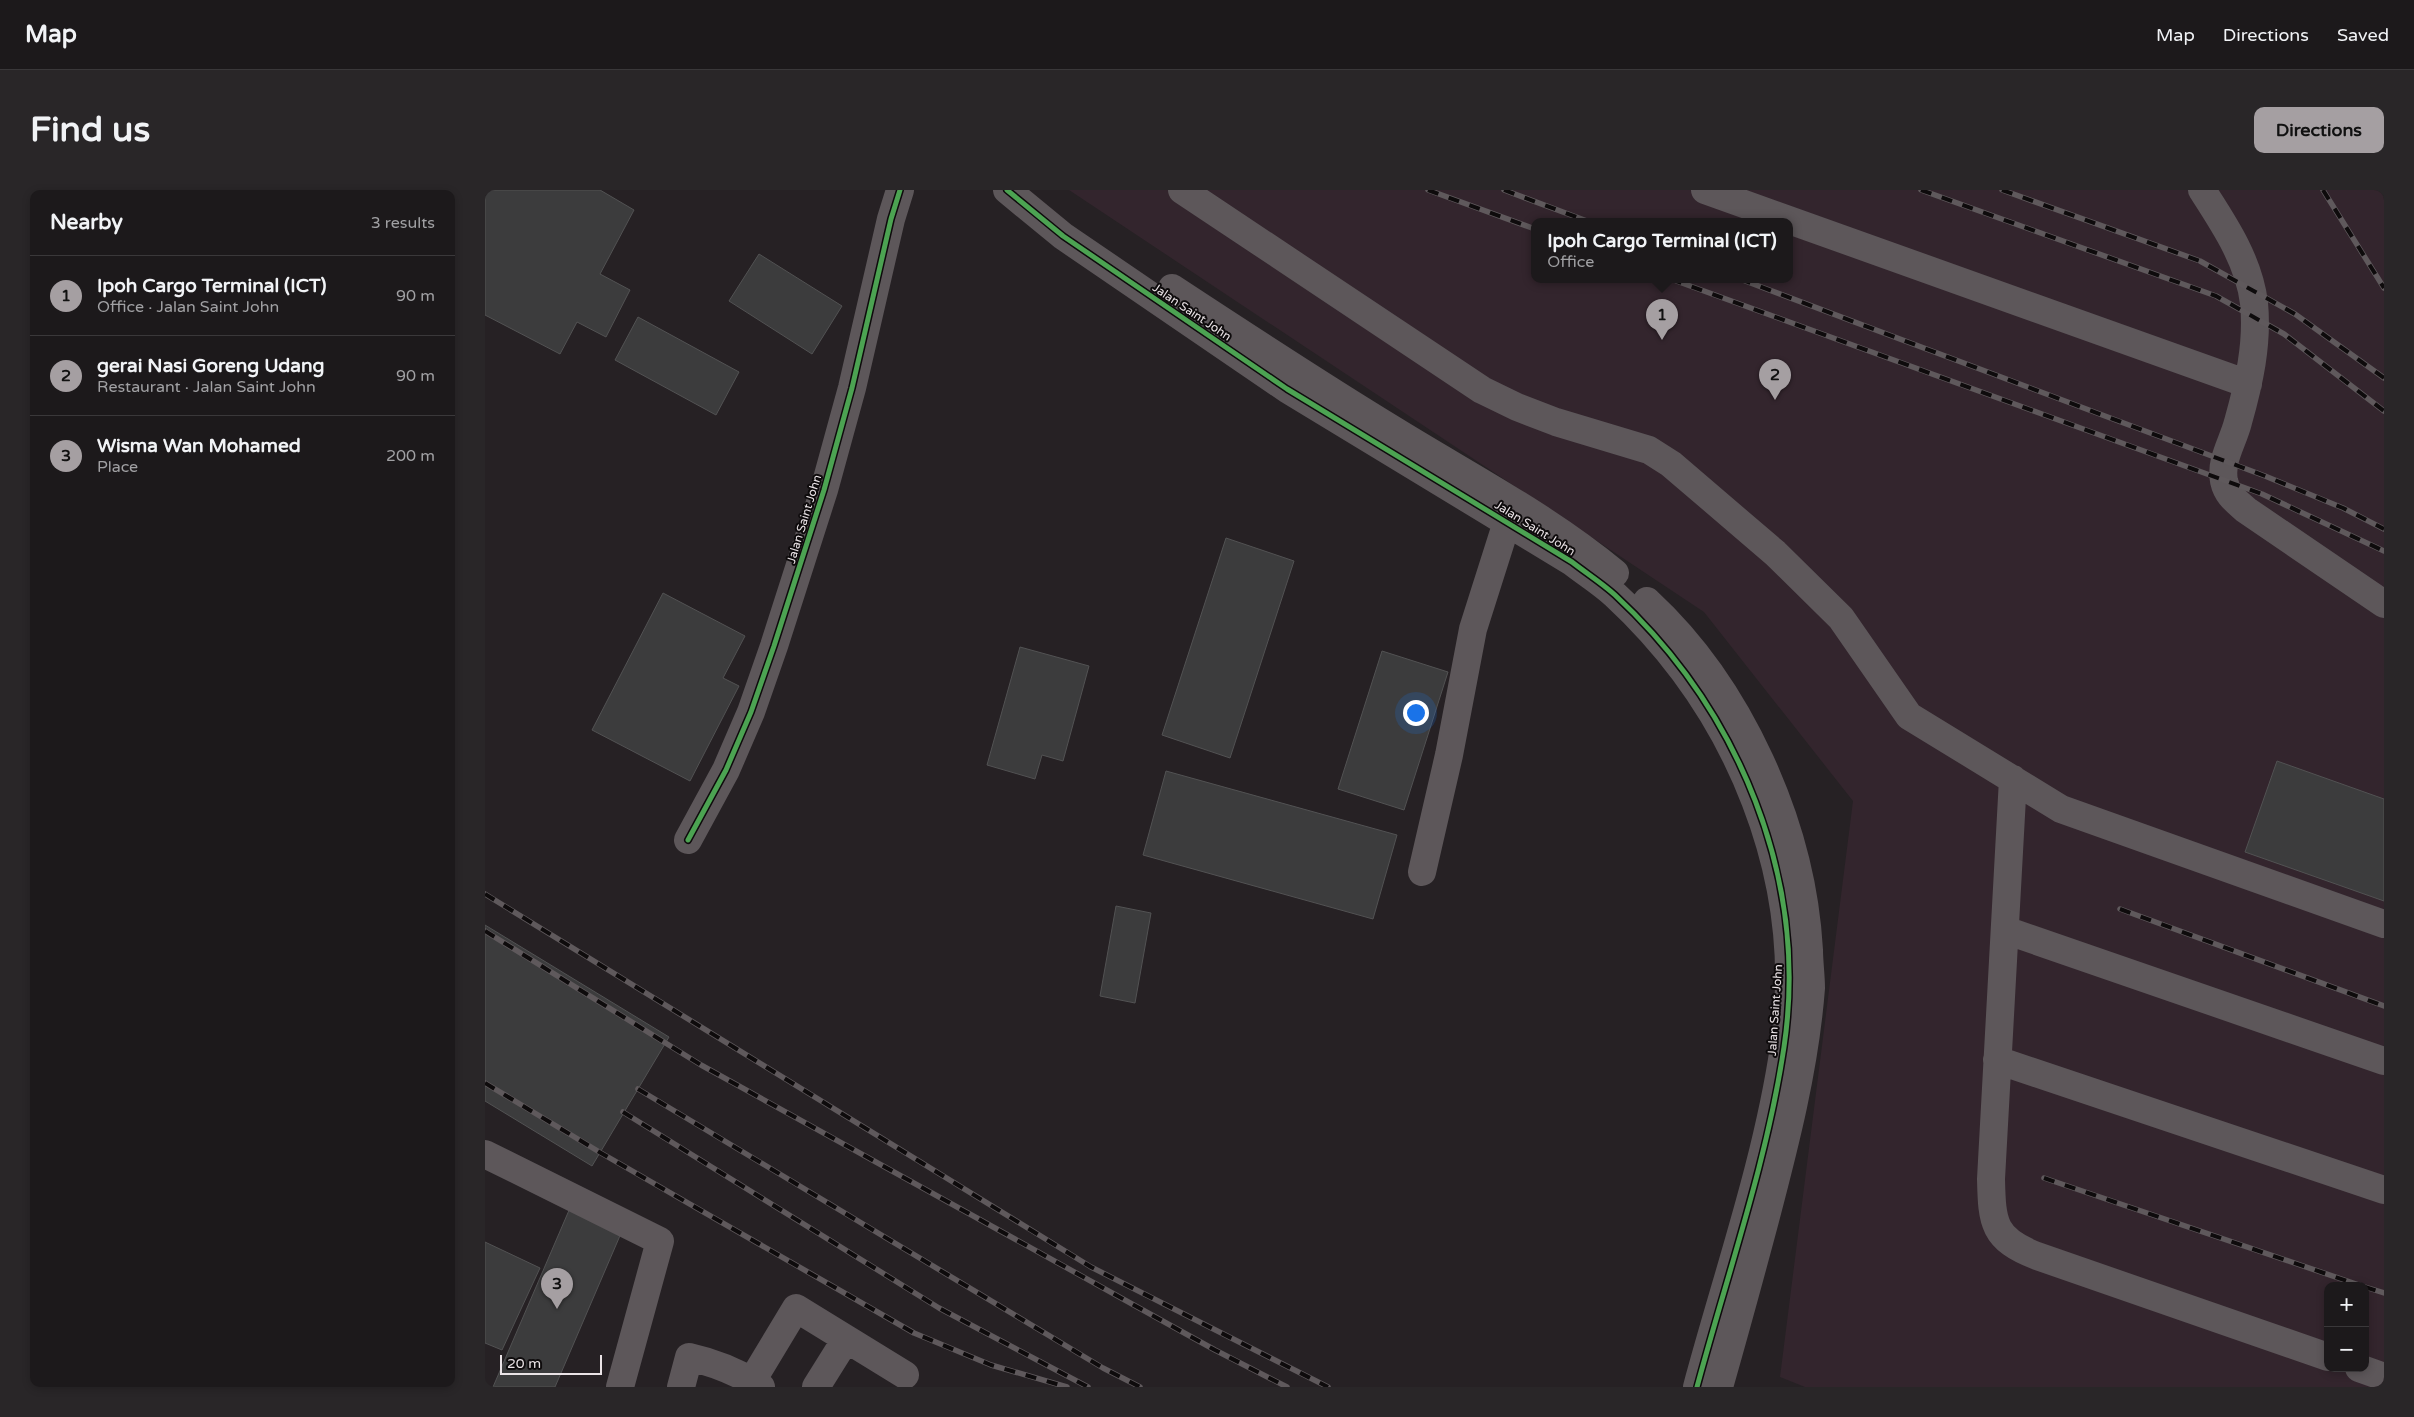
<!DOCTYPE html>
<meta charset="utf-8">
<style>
body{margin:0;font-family:"Varela Round",sans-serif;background:#292628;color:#f1f3f6}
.controls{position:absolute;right:15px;bottom:15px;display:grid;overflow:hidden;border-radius:10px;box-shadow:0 2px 8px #0003}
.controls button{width:45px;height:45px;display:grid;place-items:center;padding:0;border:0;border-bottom:1px solid #3a383a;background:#1c191b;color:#f1f3f6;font:25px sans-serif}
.scale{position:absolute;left:15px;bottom:12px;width:102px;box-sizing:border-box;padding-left:5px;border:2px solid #eae3e6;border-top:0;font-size:14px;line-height:18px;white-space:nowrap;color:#eae3e6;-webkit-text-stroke:4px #0e0b0c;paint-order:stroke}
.you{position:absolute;left:930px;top:522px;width:18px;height:18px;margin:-12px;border:4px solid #fff;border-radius:50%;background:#1a73e8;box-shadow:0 0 0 8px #1a73e833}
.badge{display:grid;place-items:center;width:32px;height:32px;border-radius:50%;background:#a59fa2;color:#111;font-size:16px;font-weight:700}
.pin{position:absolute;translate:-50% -41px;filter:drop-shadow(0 1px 2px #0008)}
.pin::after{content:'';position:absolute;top:26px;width:18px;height:15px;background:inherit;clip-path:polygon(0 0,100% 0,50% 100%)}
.popup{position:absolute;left:1046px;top:28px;width:262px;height:65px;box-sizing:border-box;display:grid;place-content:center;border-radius:10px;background:#1c191b;filter:drop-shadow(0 1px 4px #0005);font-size:16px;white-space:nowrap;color:#a0a0a3}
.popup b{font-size:19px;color:#f1f3f6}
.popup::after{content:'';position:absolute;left:50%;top:100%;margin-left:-10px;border:10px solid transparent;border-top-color:#1c191b}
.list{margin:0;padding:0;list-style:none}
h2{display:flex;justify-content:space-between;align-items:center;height:65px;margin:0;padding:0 20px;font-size:21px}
h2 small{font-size:16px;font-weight:400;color:#a0a0a3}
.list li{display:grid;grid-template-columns:32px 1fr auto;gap:15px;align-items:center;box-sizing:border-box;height:80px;padding:0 20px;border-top:1px solid #3a383a}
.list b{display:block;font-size:19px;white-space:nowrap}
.list p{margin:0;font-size:16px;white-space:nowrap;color:#a0a0a3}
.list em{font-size:16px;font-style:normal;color:#a0a0a3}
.map{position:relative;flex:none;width:1899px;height:1197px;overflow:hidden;border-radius:10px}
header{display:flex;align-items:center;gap:30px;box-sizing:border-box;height:70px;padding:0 25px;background:#1c191b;border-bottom:1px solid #3a383a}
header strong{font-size:24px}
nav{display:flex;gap:28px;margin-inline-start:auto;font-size:18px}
.intro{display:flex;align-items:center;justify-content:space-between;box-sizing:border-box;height:120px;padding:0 30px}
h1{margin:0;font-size:35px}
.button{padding:12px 22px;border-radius:10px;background:#a59fa2;color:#111;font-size:18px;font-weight:700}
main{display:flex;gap:30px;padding:0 30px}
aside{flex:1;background:#1c191b;border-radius:10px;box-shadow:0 2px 8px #0003}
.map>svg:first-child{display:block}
.built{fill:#33252d;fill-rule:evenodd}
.building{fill:#3c3c3d;stroke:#525253}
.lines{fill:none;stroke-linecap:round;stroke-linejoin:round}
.minor{stroke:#5d575a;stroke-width:28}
.rail-casing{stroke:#5f595c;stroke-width:5.5}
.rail{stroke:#0e0b0c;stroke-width:4;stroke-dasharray:11;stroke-linecap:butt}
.cycleway-casing{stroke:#0e0b0c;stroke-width:8}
.cycleway{stroke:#4ca352;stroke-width:5}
.labels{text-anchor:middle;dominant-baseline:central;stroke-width:4;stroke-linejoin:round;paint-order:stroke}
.street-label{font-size:12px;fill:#eae3e6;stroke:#0e0b0c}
</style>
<header>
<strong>Map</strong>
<nav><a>Map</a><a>Directions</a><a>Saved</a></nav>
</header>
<div class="intro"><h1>Find us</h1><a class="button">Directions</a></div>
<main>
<aside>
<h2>Nearby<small>3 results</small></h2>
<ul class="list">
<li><span class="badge">1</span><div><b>Ipoh Cargo Terminal (ICT)</b><p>Office · Jalan Saint John</p></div><em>90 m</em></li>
<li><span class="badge">2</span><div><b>gerai Nasi Goreng Udang</b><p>Restaurant · Jalan Saint John</p></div><em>90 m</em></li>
<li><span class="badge">3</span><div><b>Wisma Wan Mohamed</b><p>Place</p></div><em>200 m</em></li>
</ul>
</aside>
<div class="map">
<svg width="1899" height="1197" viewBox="0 0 1899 1197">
<rect width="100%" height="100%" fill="#262124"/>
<path class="built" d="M 584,0 L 1899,0 L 1899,1197 L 1320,1197 L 1295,1187 L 1368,611 L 1219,422 ZM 1050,31 L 1304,31 L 1304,89 L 1050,89 ZM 1843,1096 L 1880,1096 L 1880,1178 L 1843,1178 Z"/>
<path class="building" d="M 0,0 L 115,0 L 149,20 L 115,84 L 145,100 L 121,147 L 92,132 L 75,164 L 0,125 Z
M 274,64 L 357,116 L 327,164 L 244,111 Z
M 153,127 L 254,182 L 231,225 L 130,170 Z
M 741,348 L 809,371 L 745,568 L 677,545 Z
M 178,403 L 260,446 L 238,488 L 254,496 L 205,591 L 107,540 Z
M 535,457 L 604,476 L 578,571 L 557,565 L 550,589 L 502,575 Z
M 897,461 L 963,482 L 919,620 L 853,599 Z
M 1792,571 L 1899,609 L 1899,711 L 1760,662 Z
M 681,581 L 912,645 L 888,729 L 658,665 Z
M 631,716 L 666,723 L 650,813 L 615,806 Z
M 0,735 L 184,847 L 107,976 L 0,911 Z
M 85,1018 L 137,1041 L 70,1197 L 8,1197 Z
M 0,1052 L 55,1078 L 17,1160 L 0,1153 Z"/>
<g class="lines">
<path class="minor" d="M 522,0 L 578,46 L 802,199 L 1087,372 C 1101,383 1117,393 1130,405 C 1254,520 1324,689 1299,857 C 1282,972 1242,1085 1212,1197
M 697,0 L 997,200 L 1032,217 L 1071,232 L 1164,260 L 1186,274 L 1290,363 L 1356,428 L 1424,526 L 1576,619 L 1899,734
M 1220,0 L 1763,194
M 1717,0 C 1739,34 1764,71 1769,113 C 1773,154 1764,193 1753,232 C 1748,252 1735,270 1739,291 C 1742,305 1751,311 1761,320 L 1899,414
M 687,98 C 760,146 833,194 907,239 C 983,286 1061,326 1130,383
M 1162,411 C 1255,497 1317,635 1324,760 C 1324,772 1326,786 1326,798 C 1320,877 1300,954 1280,1030 C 1265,1086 1250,1141 1234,1197
M 1528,589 L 1506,989 C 1507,1033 1508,1049 1552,1066 L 1843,1167
M 203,650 L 241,580 L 266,522 L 289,456 L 339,300 L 367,198 L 406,29 L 415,0
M 937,682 L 964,565 L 988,439 L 1022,332
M 1520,740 L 1899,871
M 1512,870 L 1899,1000
M 0,964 L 175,1051 L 135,1197
M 1874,1178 L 1899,1187
M 267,1191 L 311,1118 L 420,1185
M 196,1197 L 204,1167 C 231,1173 253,1182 276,1197
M 331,1197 L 361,1149"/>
<g class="rail-casing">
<path id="rail" d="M 943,0 L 1050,39
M 1019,0 L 1102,31
M 1436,0 L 1731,106 L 1799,144 L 1899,221
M 1517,0 L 1715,71 L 1810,124 L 1899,188
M 1838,0 L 1899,98
M 1186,89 L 1777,304 L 1899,361
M 1255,89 L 1780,286 L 1858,318 L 1899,339
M 0,704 L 606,1077 L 843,1197
M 1635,719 L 1899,816
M 0,741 L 216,875 L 730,1160 L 802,1197
M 0,893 L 116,963 L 429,1143 L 506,1175 L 582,1197
M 153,899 L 618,1178 L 655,1197
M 138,922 L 454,1118 L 603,1197
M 1559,988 L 1877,1096
M 1880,1097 L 1899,1103"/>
</g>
<use href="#rail" class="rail"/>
<g class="cycleway-casing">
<path id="cycleway" d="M 522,0 L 578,46 L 802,199 L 1087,372 C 1101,383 1117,393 1130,405 C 1254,520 1324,689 1299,857 C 1282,972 1242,1085 1212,1197
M 203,650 L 241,580 L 266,522 L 289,456 L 339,300 L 367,198 L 406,29 L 415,0"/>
</g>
<use href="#cycleway" class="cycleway"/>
</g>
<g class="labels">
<g class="street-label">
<text transform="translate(707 122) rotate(34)">Jalan Saint John</text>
<text transform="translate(319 329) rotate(-73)">Jalan Saint John</text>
<text transform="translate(1050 338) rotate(32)">Jalan Saint John</text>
<text transform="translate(1290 820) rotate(-86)">Jalan Saint John</text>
</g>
</g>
</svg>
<div class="controls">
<button>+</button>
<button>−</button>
</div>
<div class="scale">20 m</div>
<div class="you"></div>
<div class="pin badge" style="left:1177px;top:150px">1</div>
<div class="popup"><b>Ipoh Cargo Terminal (ICT)</b>Office</div>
<div class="pin badge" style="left:1290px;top:210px">2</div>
<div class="pin badge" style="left:72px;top:1119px">3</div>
</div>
</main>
